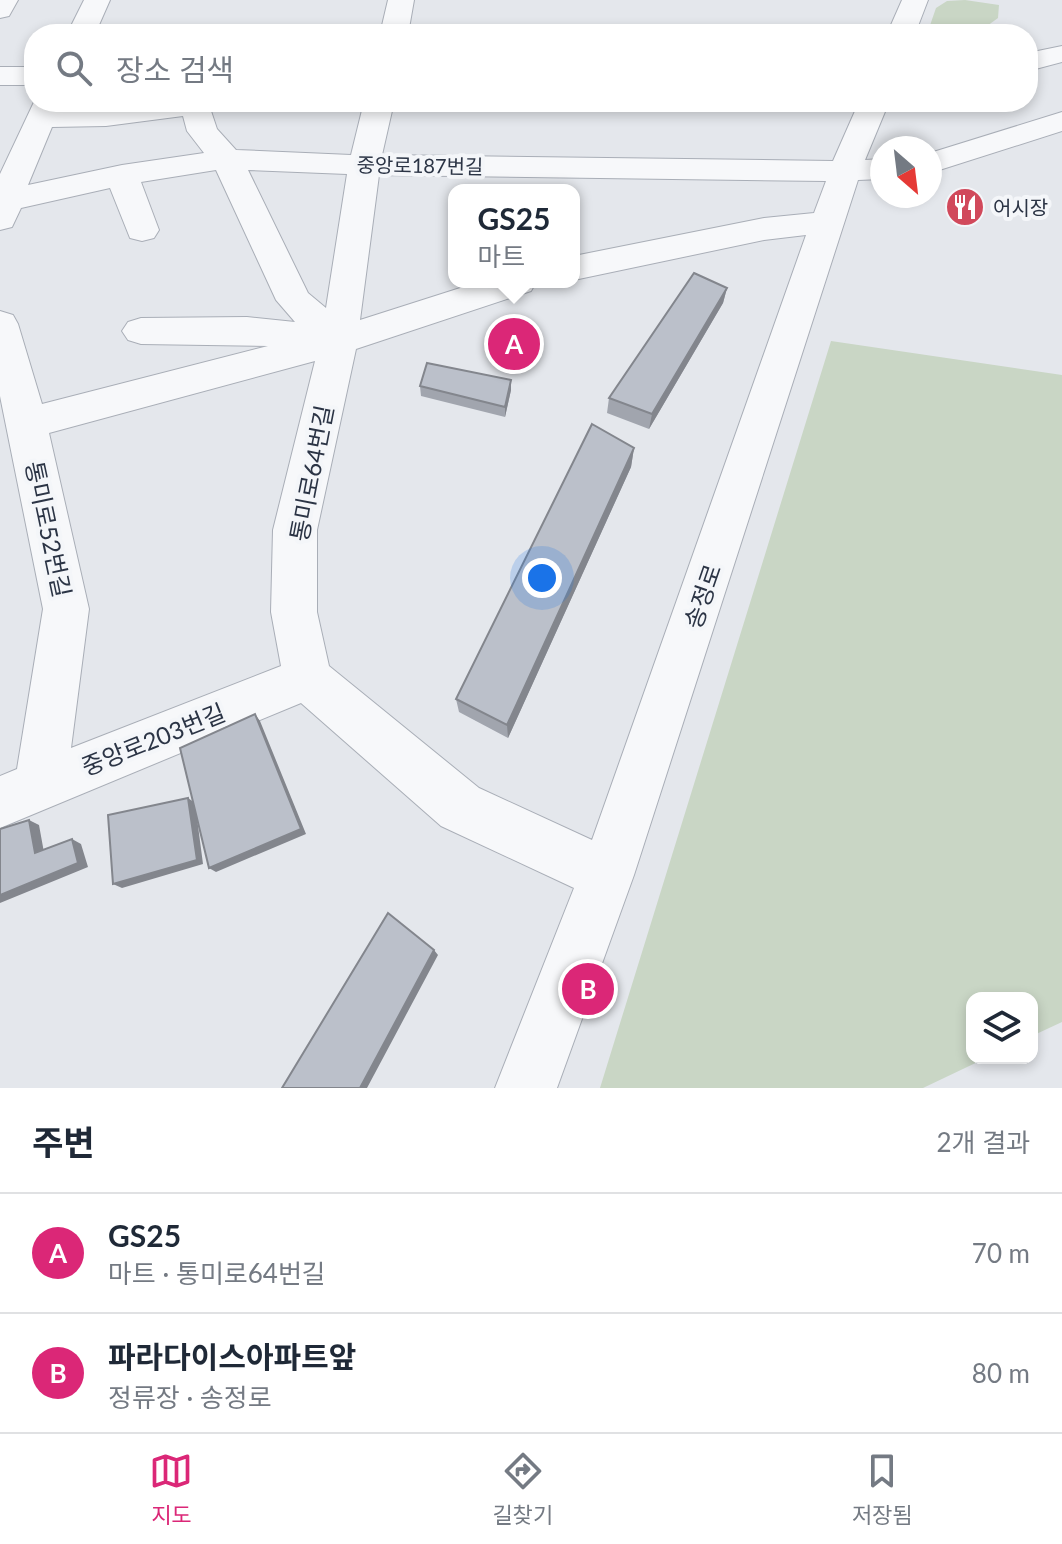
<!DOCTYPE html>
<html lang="ko">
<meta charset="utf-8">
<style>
body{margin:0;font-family:Lato,"Noto Sans KR",sans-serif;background:#f2f2f3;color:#1f2937}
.controls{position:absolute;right:24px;bottom:24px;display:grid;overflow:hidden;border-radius:16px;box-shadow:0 4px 12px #0003}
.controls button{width:72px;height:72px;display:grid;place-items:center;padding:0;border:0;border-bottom:2px solid #e0e1e3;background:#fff;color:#1f2937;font:40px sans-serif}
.compass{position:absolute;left:870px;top:136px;width:72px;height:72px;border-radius:50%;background:#fff;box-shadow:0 4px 12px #0003;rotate:152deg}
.you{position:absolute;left:542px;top:578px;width:28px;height:28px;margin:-20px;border:6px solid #fff;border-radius:50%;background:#1a73e8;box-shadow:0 0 0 12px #1a73e833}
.badge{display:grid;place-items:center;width:52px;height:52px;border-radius:50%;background:#db2777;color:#fff;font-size:26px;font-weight:700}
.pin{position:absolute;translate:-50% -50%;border:4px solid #fff;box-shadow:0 2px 8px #0006}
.popup{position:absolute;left:448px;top:184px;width:132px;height:104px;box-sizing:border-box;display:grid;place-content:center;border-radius:16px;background:#fff;filter:drop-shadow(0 2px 6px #0005);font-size:26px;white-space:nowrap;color:#747a83}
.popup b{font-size:30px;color:#1f2937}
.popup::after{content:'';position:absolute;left:50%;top:100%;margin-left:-16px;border:16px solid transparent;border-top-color:#fff}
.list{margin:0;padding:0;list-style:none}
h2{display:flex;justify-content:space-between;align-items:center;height:104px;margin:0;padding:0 32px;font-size:34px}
h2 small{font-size:26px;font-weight:400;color:#747a83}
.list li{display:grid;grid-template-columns:52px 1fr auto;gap:24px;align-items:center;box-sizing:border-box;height:120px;padding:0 32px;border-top:2px solid #e0e1e3}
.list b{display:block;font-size:30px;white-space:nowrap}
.list p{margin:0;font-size:26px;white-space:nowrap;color:#747a83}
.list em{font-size:26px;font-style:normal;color:#747a83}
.icon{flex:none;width:44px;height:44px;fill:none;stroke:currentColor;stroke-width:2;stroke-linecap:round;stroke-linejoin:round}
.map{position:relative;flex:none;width:1062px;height:1088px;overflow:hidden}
.search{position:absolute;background:#fff;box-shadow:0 4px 12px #0003;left:24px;right:24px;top:24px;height:88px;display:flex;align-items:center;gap:20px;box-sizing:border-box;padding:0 28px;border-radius:32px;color:#747a83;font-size:30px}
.sheet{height:344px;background:#fff}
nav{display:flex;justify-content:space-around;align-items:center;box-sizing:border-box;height:112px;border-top:2px solid #e0e1e3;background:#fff;font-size:22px;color:#747a83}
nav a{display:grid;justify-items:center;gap:4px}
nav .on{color:#db2777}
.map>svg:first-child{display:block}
.green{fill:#c9d6c5}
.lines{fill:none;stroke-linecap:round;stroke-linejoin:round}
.minor-casing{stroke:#a9aeb7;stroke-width:2}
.minor{fill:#f7f8fa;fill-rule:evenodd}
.wall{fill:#a1a5ae}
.shaded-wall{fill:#83868d}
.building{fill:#bbc0ca;stroke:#83868d;stroke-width:2}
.labels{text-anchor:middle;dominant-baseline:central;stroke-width:8;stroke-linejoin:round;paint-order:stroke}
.far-street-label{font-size:20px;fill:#2b3445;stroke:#f4f6f9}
.far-poi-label{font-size:20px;fill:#2b3445;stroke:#f4f6f9;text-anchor:start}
.street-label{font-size:24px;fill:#2b3445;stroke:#f4f6f9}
</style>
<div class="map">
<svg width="1062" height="1088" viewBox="0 0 1062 1088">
<rect width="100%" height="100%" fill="#e4e7ec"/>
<path class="green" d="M 965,0 L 999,5 L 998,18 L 976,34 L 927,34 L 936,8 L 947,1 Z
M 831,341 L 1062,375 L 1062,1022 L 1032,1036 L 1032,998 L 972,998 L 972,1058 L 986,1058 L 923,1088 L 600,1088 Z"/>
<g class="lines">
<g class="minor-casing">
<path id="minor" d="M 0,0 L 18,0 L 9,16 L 0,18 Z
M 84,0 L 110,0 L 95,34 L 67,34 Z
M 388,0 L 414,0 L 408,34 L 380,34 Z
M 902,0 L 928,0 L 915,34 L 887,34 Z
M 1062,46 L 1062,62 L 1028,71 L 1028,53 Z
M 0,67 L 34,67 L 34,85 L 0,85 Z
M 34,102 L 64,102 L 61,109 C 110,108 158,102 208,102 L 217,129 L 236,150 L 351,155 L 364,102 L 394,102 L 382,155 L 833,161 L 859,102 L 889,102 L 865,160 L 882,159 L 882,179 L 858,180 L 634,875 L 557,1088 L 495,1088 L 574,888 L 441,826 L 301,703 L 0,828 L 0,776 L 17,769 L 43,609 L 0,396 L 0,311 L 13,315 L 18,324 L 42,404 L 268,346 L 141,344 L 128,340 L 122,331 L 128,322 L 141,318 L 247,317 L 295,322 L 276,300 L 216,170 L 141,182 L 159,230 L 154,238 L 142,241 L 130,238 L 110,188 L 21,208 L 12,227 L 0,230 L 0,174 ZM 183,116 L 187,131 L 204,153 L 122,165 L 28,185 L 52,127 L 106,126 ZM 248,170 L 347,174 L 326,308 L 308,293 ZM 379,175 L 826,181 L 814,213 L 764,218 L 574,256 L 574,280 L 764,240 L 806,235 L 592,840 L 479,788 L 329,666 L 317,612 L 317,530 L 356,349 L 531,291 L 536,282 L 479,282 L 360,320 ZM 315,361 L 273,530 L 271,612 L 281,666 L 71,748 L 89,609 L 49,433 Z
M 1062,112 L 1062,131 L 930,173 L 930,153 Z"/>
</g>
<use href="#minor" class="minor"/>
</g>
<path class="wall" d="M 727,288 L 723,303 L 649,429 L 607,413 L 609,398 Z
M 420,386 L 511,390 L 505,417 L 421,396 Z
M 634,448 L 631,467 L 508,738 L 459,712 L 456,699 Z"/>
<path class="shaded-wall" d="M 727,288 L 723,303 L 649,429 L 652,414 Z
M 511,380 L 511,390 L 505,417 L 505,407 Z
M 634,448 L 631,467 L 508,738 L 507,725 Z
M 255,714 L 260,721 L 306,834 L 216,872 L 209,868 Z
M 188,798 L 195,803 L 203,864 L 122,888 L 113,884 Z
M 29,820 L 39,825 L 45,858 L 35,853 Z
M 72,839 L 81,844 L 88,867 L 0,903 L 0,895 Z
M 434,950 L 438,955 L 367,1088 L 360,1088 Z"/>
<path class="building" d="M 694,273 L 727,288 L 652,414 L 609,398 Z
M 427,363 L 511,380 L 505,407 L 420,386 Z
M 592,424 L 634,448 L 507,725 L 456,699 Z
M 255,714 L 301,829 L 209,868 L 180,748 Z
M 188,798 L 197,860 L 113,884 L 108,815 Z
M 29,820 L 35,853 L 72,839 L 78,863 L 0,895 L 0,829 Z
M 388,913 L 434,950 L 360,1088 L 282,1088 Z"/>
<defs>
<g id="restaurant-disc" transform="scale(2)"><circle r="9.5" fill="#d1495b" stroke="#f4f6f9"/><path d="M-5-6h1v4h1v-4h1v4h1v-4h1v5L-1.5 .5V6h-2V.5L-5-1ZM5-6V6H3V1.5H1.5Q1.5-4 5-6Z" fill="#fff"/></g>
</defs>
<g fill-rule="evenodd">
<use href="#restaurant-disc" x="965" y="207"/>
</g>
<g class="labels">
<g class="far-street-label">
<text transform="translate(420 165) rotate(1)">중앙로187번길</text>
</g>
<g class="far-poi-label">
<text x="993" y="207">어시장</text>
</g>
<g class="street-label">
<text transform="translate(311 473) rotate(-79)">통미로64번길</text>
<text transform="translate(49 529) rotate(78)">통미로52번길</text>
<text transform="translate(702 596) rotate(-71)">송정로</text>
<text transform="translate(153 739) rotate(-22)">중앙로203번길</text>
</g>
</g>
</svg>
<div class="controls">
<button><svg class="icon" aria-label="layers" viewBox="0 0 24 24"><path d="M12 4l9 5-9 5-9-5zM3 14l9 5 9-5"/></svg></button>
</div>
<svg class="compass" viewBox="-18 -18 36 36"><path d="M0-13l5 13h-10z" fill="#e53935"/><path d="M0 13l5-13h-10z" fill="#747a83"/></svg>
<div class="you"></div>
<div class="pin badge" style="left:514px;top:344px">A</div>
<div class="popup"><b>GS25</b>마트</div>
<div class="pin badge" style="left:588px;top:989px">B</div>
<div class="search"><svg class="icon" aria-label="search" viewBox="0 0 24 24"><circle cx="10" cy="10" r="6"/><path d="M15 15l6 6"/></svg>장소 검색</div>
</div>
<section class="sheet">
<h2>주변<small>2개 결과</small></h2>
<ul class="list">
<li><span class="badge">A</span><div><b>GS25</b><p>마트 · 통미로64번길</p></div><em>70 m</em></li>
<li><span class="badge">B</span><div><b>파라다이스아파트앞</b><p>정류장 · 송정로</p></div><em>80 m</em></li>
</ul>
</section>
<nav>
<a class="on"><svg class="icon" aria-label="map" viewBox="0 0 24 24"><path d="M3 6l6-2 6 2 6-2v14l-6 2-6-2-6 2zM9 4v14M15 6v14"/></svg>지도</a>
<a><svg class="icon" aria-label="directions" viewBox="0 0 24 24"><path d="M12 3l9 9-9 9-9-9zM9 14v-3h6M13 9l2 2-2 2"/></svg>길찾기</a>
<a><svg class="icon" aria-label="saved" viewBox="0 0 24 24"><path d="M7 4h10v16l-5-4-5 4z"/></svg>저장됨</a>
</nav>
